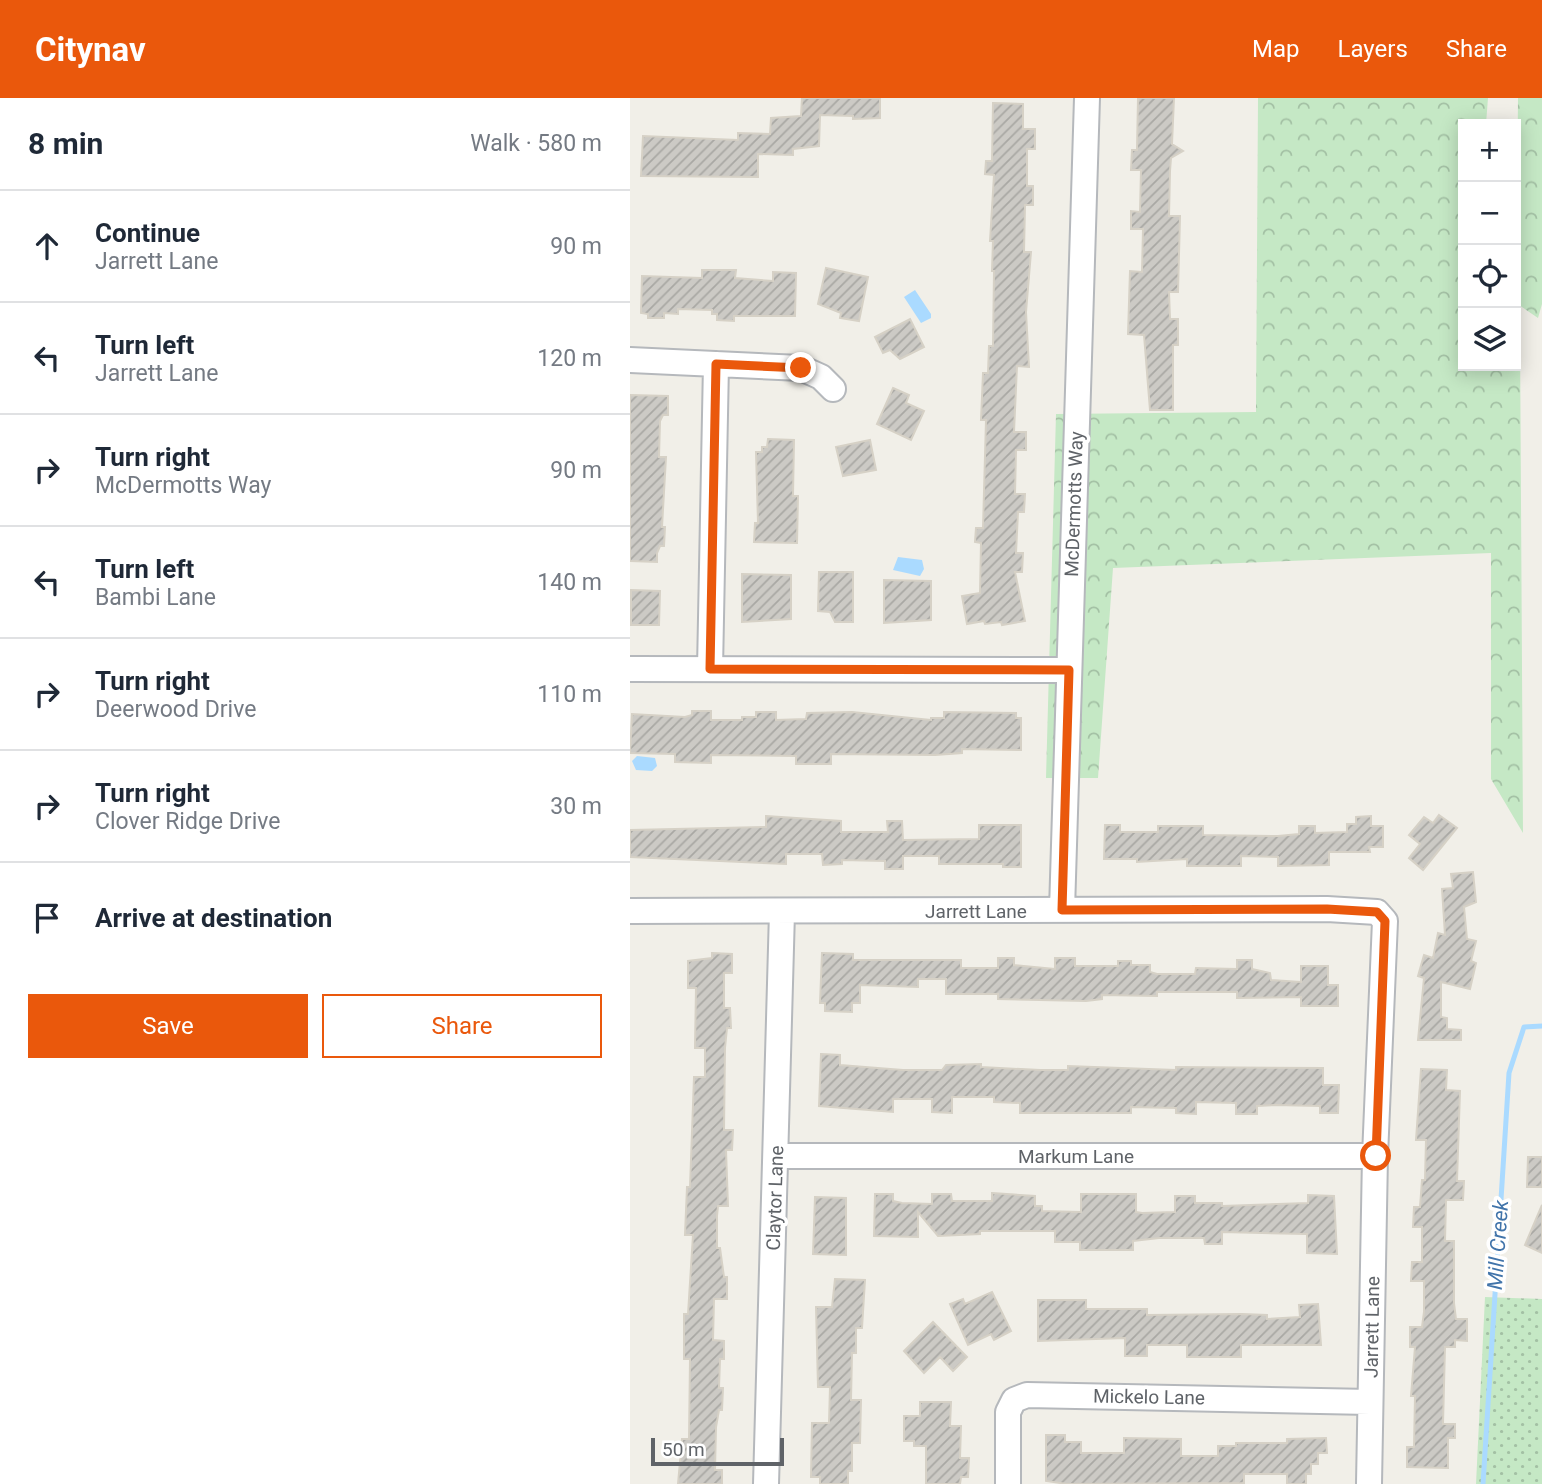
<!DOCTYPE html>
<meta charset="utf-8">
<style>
body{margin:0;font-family:Roboto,sans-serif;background:#f2f2f3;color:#1f2937}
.controls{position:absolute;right:21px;top:21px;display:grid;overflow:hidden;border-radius:0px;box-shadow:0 4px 18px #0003}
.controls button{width:63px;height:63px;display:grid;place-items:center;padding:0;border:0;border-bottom:2px solid #e0e1e3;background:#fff;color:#1f2937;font:35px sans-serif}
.scale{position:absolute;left:21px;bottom:18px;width:133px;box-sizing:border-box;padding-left:7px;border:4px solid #5f6368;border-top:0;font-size:19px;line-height:24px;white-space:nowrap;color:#5f6368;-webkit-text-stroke:5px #fff;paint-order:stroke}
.stop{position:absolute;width:21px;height:21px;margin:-16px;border:5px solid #ea580c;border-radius:50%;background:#fff}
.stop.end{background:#ea580c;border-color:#fff;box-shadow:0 2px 7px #0008}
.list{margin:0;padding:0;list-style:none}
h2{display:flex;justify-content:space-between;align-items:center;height:91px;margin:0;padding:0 28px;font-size:30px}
h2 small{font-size:23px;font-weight:400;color:#747a83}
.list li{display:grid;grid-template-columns:46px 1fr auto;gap:21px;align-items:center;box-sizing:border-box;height:112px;padding:0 28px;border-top:2px solid #e0e1e3}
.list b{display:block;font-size:26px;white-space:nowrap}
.list p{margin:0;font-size:23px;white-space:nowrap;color:#747a83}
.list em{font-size:23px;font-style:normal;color:#747a83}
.actions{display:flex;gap:14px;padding:21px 28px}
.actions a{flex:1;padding:16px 0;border:2px solid #ea580c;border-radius:0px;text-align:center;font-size:24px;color:#ea580c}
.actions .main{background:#ea580c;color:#fff}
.icon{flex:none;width:38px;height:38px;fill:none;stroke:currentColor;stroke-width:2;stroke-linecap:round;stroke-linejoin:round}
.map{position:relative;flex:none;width:912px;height:1386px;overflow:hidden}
header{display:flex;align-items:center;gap:42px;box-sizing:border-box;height:98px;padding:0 35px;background:#ea580c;color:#fff}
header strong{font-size:33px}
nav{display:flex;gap:38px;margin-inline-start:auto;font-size:24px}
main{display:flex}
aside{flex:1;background:#fff}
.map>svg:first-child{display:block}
.grass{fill:url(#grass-dots)}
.forest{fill:url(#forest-crowns)}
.water{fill:#aadaff}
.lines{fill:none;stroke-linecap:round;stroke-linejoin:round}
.stream{stroke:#aadaff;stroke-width:5}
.building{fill:url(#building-hatch);stroke:#d6d1c6;stroke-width:2}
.minor-casing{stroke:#b5b8bc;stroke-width:28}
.minor{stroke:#fff;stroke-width:24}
.route{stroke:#ea580c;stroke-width:9}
.labels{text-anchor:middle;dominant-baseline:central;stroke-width:7;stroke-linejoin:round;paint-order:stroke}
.street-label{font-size:19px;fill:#5f6368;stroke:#fff}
.water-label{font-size:21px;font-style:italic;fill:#4174aa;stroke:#fff}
</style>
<header>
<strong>Citynav</strong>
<nav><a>Map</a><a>Layers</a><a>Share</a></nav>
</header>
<main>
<aside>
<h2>8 min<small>Walk · 580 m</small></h2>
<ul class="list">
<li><svg class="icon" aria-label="ahead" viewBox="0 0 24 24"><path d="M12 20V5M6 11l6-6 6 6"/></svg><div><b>Continue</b><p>Jarrett Lane</p></div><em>90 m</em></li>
<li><svg class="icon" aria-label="left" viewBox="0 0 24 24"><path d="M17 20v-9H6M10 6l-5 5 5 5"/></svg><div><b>Turn left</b><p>Jarrett Lane</p></div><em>120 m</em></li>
<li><svg class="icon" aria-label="right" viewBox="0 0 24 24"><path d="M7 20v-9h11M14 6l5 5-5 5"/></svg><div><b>Turn right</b><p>McDermotts Way</p></div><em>90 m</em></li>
<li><svg class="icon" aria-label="left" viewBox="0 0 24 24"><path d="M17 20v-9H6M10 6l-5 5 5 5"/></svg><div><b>Turn left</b><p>Bambi Lane</p></div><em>140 m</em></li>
<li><svg class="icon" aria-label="right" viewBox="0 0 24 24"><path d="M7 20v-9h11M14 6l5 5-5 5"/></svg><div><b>Turn right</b><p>Deerwood Drive</p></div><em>110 m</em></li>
<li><svg class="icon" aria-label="right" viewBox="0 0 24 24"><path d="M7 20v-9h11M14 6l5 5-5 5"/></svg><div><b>Turn right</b><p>Clover Ridge Drive</p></div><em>30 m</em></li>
<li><svg class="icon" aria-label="arrive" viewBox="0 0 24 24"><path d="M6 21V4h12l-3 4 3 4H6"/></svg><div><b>Arrive at destination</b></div></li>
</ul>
<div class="actions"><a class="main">Save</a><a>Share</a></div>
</aside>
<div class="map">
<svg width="912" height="1386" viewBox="0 0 912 1386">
<defs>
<pattern id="grass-dots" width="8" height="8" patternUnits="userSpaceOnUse" patternTransform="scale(1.75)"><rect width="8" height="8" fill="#c5e8c5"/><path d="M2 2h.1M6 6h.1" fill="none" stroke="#a3c0a4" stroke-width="1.8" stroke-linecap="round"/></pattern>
<pattern id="forest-crowns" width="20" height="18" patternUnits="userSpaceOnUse" patternTransform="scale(1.75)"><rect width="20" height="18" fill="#c5e8c5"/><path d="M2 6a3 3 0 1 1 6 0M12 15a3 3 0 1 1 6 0" fill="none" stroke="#a3c0a4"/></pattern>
<pattern id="building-hatch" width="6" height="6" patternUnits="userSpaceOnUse" patternTransform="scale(1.75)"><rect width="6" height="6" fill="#cccac5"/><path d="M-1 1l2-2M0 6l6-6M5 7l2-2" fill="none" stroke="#a9a8a4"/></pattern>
</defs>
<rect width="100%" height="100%" fill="#f1efe8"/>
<path class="grass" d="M 855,1199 L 912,1201 L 912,1386 L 846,1386 Z"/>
<path class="forest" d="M 628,0 L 858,0 L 856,26 L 833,26 L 833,268 L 886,268 L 886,231 L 890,236 L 893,735 L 861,681 L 861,455 L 483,470 L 468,680 L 416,680 L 426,316 L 626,314 Z
M 888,0 L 912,0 L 912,206 L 908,220 L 886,205 Z"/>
<path class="water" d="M 285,192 L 301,216 L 301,220 L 291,225 L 274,199 Z
M 268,459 L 292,462 L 294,471 L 290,478 L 263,472 Z
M 7,658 L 25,660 L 27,668 L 22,673 L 6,672 L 2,663 Z"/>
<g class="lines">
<path class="stream" d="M 853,1386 L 879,975 L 894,929 L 912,928"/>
</g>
<path class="building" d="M 172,0 L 250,0 L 250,20 L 223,21 L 223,18 L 190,17 L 189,48 L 163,51 L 163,57 L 128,56 L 128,79 L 11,78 L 13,38 L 108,42 L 108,35 L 140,36 L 141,20 L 171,18 Z
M 508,0 L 544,0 L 542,46 L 553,53 L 541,60 L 540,73 L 539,118 L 550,118 L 548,194 L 539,194 L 540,221 L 548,221 L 548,247 L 543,247 L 543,312 L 520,312 L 514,237 L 498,236 L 500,173 L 512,174 L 513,131 L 501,131 L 501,113 L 510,114 L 511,72 L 501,72 L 502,52 L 507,52 Z
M 363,5 L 393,6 L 393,31 L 405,31 L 405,51 L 397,51 L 397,88 L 403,88 L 403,107 L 395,107 L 394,154 L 401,154 L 396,214 L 399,269 L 387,268 L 384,334 L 396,334 L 396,352 L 386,352 L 385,396 L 395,396 L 394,414 L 388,414 L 386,455 L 393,455 L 392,474 L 385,474 L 395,523 L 372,527 L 371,524 L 355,526 L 354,523 L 337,526 L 332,498 L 350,495 L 351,445 L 345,444 L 346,430 L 353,430 L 356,322 L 351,322 L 353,275 L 358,275 L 359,248 L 363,248 L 364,173 L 362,173 L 363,143 L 360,143 L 364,77 L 355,76 L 356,63 L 362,63 Z
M 196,170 L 238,179 L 229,223 L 210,220 L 211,215 L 188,206 Z
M 72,172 L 106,172 L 105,180 L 143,183 L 143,174 L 166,175 L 165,218 L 104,218 L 104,223 L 87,222 L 87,216 L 82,216 L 82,212 L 48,211 L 48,216 L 34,215 L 34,220 L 18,220 L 18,216 L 11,215 L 12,178 L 72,180 Z
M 280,221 L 294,249 L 270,261 L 260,252 L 253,255 L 245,239 Z
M 263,290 L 279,297 L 276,305 L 294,313 L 281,342 L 247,326 Z
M 0,297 L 38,298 L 38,317 L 33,317 L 30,323 L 29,359 L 36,359 L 32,429 L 35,429 L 34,448 L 30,448 L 27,455 L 27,464 L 0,463 Z
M 138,341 L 164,342 L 163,398 L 168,398 L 167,445 L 124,444 L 125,425 L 128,425 L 126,354 L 132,354 L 132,349 L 137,349 Z
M 240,342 L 246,372 L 213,378 L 206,349 Z
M 189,474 L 223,474 L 223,524 L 205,524 L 200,514 L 188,513 Z
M 112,476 L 161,477 L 161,521 L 112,524 Z
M 254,482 L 301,483 L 301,522 L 254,525 Z
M 1,492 L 30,493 L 29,527 L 1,527 Z
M 62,613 L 81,613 L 81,622 L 112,622 L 112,619 L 126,619 L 126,614 L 146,614 L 146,622 L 176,621 L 177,615 L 222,614 L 301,622 L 301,620 L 314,620 L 314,614 L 386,615 L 386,620 L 391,620 L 391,652 L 332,651 L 332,655 L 305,657 L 201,656 L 201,666 L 166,666 L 166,658 L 81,657 L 81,665 L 45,664 L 45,656 L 0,655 L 2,616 L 55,619 L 62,617 Z
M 809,717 L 827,730 L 793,772 L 779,760 L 790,746 L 779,737 L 794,719 L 803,725 Z
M 136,718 L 211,723 L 211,734 L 258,734 L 257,723 L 272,723 L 273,742 L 349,741 L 349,727 L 391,727 L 391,769 L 373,769 L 373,766 L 309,766 L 309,758 L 273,758 L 273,771 L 255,771 L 255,763 L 212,762 L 212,766 L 193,767 L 192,756 L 156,756 L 156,766 L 0,759 L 0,732 L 136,729 Z
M 741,718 L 741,728 L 753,728 L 753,749 L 739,749 L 740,754 L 699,754 L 699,767 L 648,768 L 648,759 L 611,758 L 611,768 L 557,768 L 557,761 L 507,764 L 507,761 L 474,761 L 475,727 L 490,727 L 490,734 L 528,734 L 528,728 L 573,728 L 573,737 L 648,738 L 669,736 L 669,728 L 685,728 L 685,735 L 717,734 L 717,726 L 726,726 L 726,719 Z
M 843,774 L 846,804 L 834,809 L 837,841 L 846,843 L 841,863 L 846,865 L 840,891 L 811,884 L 811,919 L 817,920 L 817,931 L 831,932 L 831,942 L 788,942 L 794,880 L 788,878 L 794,857 L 803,860 L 808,835 L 815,837 L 812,791 L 823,790 L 821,776 Z
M 82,855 L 102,856 L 102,875 L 94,875 L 94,910 L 100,910 L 101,930 L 97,930 L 95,950 L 94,1032 L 103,1032 L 102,1052 L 96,1052 L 98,1108 L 88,1108 L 87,1118 L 87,1150 L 90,1150 L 94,1179 L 97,1179 L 97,1201 L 84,1201 L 83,1242 L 94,1243 L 94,1261 L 90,1261 L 89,1290 L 93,1290 L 92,1312 L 89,1312 L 86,1329 L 85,1372 L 92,1372 L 92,1386 L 48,1386 L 52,1341 L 59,1341 L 60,1261 L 54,1261 L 54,1216 L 58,1216 L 63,1137 L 55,1137 L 57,1089 L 60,1089 L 64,979 L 75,979 L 75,950 L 65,950 L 66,890 L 58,890 L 58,863 L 82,860 Z
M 192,855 L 223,856 L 223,862 L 331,862 L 331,870 L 368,870 L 368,860 L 384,860 L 384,867 L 425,871 L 425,860 L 445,860 L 445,868 L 488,868 L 488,863 L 501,863 L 501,867 L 520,867 L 520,874 L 527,876 L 565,876 L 566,870 L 607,871 L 607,862 L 622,862 L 622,871 L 640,875 L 641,882 L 671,884 L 671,868 L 698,868 L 698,887 L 708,887 L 708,908 L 671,908 L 671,899 L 607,900 L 607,894 L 527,894 L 527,898 L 472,897 L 472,901 L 456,903 L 368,901 L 368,896 L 316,896 L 316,881 L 288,881 L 288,889 L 230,887 L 230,905 L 222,905 L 222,914 L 195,913 L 195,905 L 190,905 Z
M 191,956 L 210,957 L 210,967 L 273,972 L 312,972 L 316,967 L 351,966 L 351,969 L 410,972 L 438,972 L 438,968 L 546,972 L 546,969 L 693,970 L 693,987 L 709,987 L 708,1015 L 690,1015 L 690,1008 L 645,1007 L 627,1008 L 627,1016 L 606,1016 L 606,1005 L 566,1004 L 566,1016 L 546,1015 L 546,1010 L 501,1009 L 501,1015 L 390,1015 L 390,1005 L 364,1004 L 364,999 L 322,999 L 322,1015 L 302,1014 L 302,1001 L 263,1001 L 263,1014 L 189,1008 Z
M 791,971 L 817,972 L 816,992 L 830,993 L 827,1083 L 834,1083 L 833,1102 L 816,1102 L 815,1143 L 824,1143 L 824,1205 L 826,1221 L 837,1221 L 837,1243 L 825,1242 L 825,1249 L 815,1249 L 813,1326 L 825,1326 L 825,1340 L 818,1340 L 818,1370 L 777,1369 L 777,1349 L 784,1349 L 785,1298 L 781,1298 L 785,1249 L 780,1249 L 780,1229 L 792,1229 L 794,1214 L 794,1183 L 781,1183 L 782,1164 L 792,1164 L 792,1129 L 783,1129 L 784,1109 L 790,1109 L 792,1082 L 795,1082 L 796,1042 L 786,1042 Z
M 898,1059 L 912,1059 L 912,1089 L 897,1089 Z
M 362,1095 L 405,1098 L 405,1108 L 412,1108 L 412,1113 L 451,1114 L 451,1096 L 506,1096 L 506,1114 L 512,1115 L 545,1114 L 545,1098 L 565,1098 L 565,1105 L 592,1105 L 592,1108 L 678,1105 L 678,1097 L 704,1098 L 707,1156 L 677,1155 L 677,1136 L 592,1134 L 592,1146 L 575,1146 L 574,1140 L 529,1140 L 503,1143 L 503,1152 L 450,1152 L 450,1144 L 425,1144 L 425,1133 L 350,1133 L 350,1136 L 308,1138 L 288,1114 L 288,1139 L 244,1138 L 245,1096 L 263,1096 L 263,1103 L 272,1105 L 302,1106 L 302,1096 L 321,1096 L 322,1103 L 362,1103 Z
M 185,1099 L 216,1100 L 216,1157 L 183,1156 Z
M 912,1107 L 912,1155 L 895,1147 Z
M 205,1181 L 235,1182 L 232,1230 L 226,1230 L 226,1255 L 222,1255 L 221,1302 L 231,1302 L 230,1345 L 222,1345 L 222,1373 L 218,1373 L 218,1386 L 190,1386 L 190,1379 L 181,1379 L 182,1325 L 199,1325 L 200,1289 L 188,1289 L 186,1209 L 202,1209 Z
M 362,1194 L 381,1233 L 364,1242 L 361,1236 L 338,1247 L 320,1206 L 333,1201 L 335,1206 Z
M 408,1202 L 456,1202 L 456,1211 L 517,1211 L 517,1217 L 612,1216 L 637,1217 L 637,1221 L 670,1219 L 669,1207 L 688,1206 L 691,1247 L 611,1247 L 611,1259 L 557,1259 L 557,1247 L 517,1247 L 517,1258 L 495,1258 L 495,1240 L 408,1243 Z
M 303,1224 L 337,1259 L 323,1273 L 310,1259 L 294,1275 L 274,1253 Z
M 290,1304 L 321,1304 L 320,1328 L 331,1328 L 330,1360 L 339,1360 L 338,1379 L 331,1379 L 330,1386 L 296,1386 L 296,1348 L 284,1348 L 284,1343 L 274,1343 L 274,1318 L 290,1318 Z
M 416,1337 L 435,1337 L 435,1344 L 451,1344 L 451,1355 L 494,1355 L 494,1340 L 551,1341 L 551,1358 L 588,1358 L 588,1348 L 606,1348 L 606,1345 L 657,1345 L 657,1341 L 696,1340 L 697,1355 L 688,1355 L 688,1366 L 681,1366 L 681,1376 L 676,1376 L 676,1386 L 657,1386 L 657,1376 L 614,1376 L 614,1385 L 437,1386 L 416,1383 Z"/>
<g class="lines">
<g class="minor-casing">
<path id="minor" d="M 0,262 L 171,270 L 191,279 L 203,291
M 0,571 L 439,572
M 80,571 L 86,266
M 432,812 L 457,0
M 0,813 L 697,811 L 747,814 L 755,823 L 745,1058 L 739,1386
M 146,1058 L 745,1058
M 136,1386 L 152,814
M 378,1386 L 378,1314 L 384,1302 L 397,1297 L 740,1304"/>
</g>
<use href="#minor" class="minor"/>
</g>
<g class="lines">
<path class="route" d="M 171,270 L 86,266 L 80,571 L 439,572 L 432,812 L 697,811 L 747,814 L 755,823 L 746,1058"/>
</g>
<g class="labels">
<g class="street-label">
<text transform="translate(444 406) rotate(-88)">McDermotts Way</text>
<text x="346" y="813">Jarrett Lane</text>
<text x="446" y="1058">Markum Lane</text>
<text transform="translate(145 1100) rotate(-88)">Claytor Lane</text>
<text transform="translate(742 1229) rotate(-89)">Jarrett Lane</text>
<text transform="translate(519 1299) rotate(1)">Mickelo Lane</text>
</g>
<g class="water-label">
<text transform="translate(868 1147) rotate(-86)">Mill Creek</text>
</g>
</g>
</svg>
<div class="controls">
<button>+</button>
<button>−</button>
<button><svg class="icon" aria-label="locate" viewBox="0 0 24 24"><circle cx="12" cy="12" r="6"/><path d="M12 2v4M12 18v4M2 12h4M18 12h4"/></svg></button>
<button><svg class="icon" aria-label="layers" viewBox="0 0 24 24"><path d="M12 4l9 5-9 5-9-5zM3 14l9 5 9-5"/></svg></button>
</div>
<div class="scale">50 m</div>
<div class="stop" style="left:746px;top:1058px"></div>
<div class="stop end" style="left:171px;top:270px"></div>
</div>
</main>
